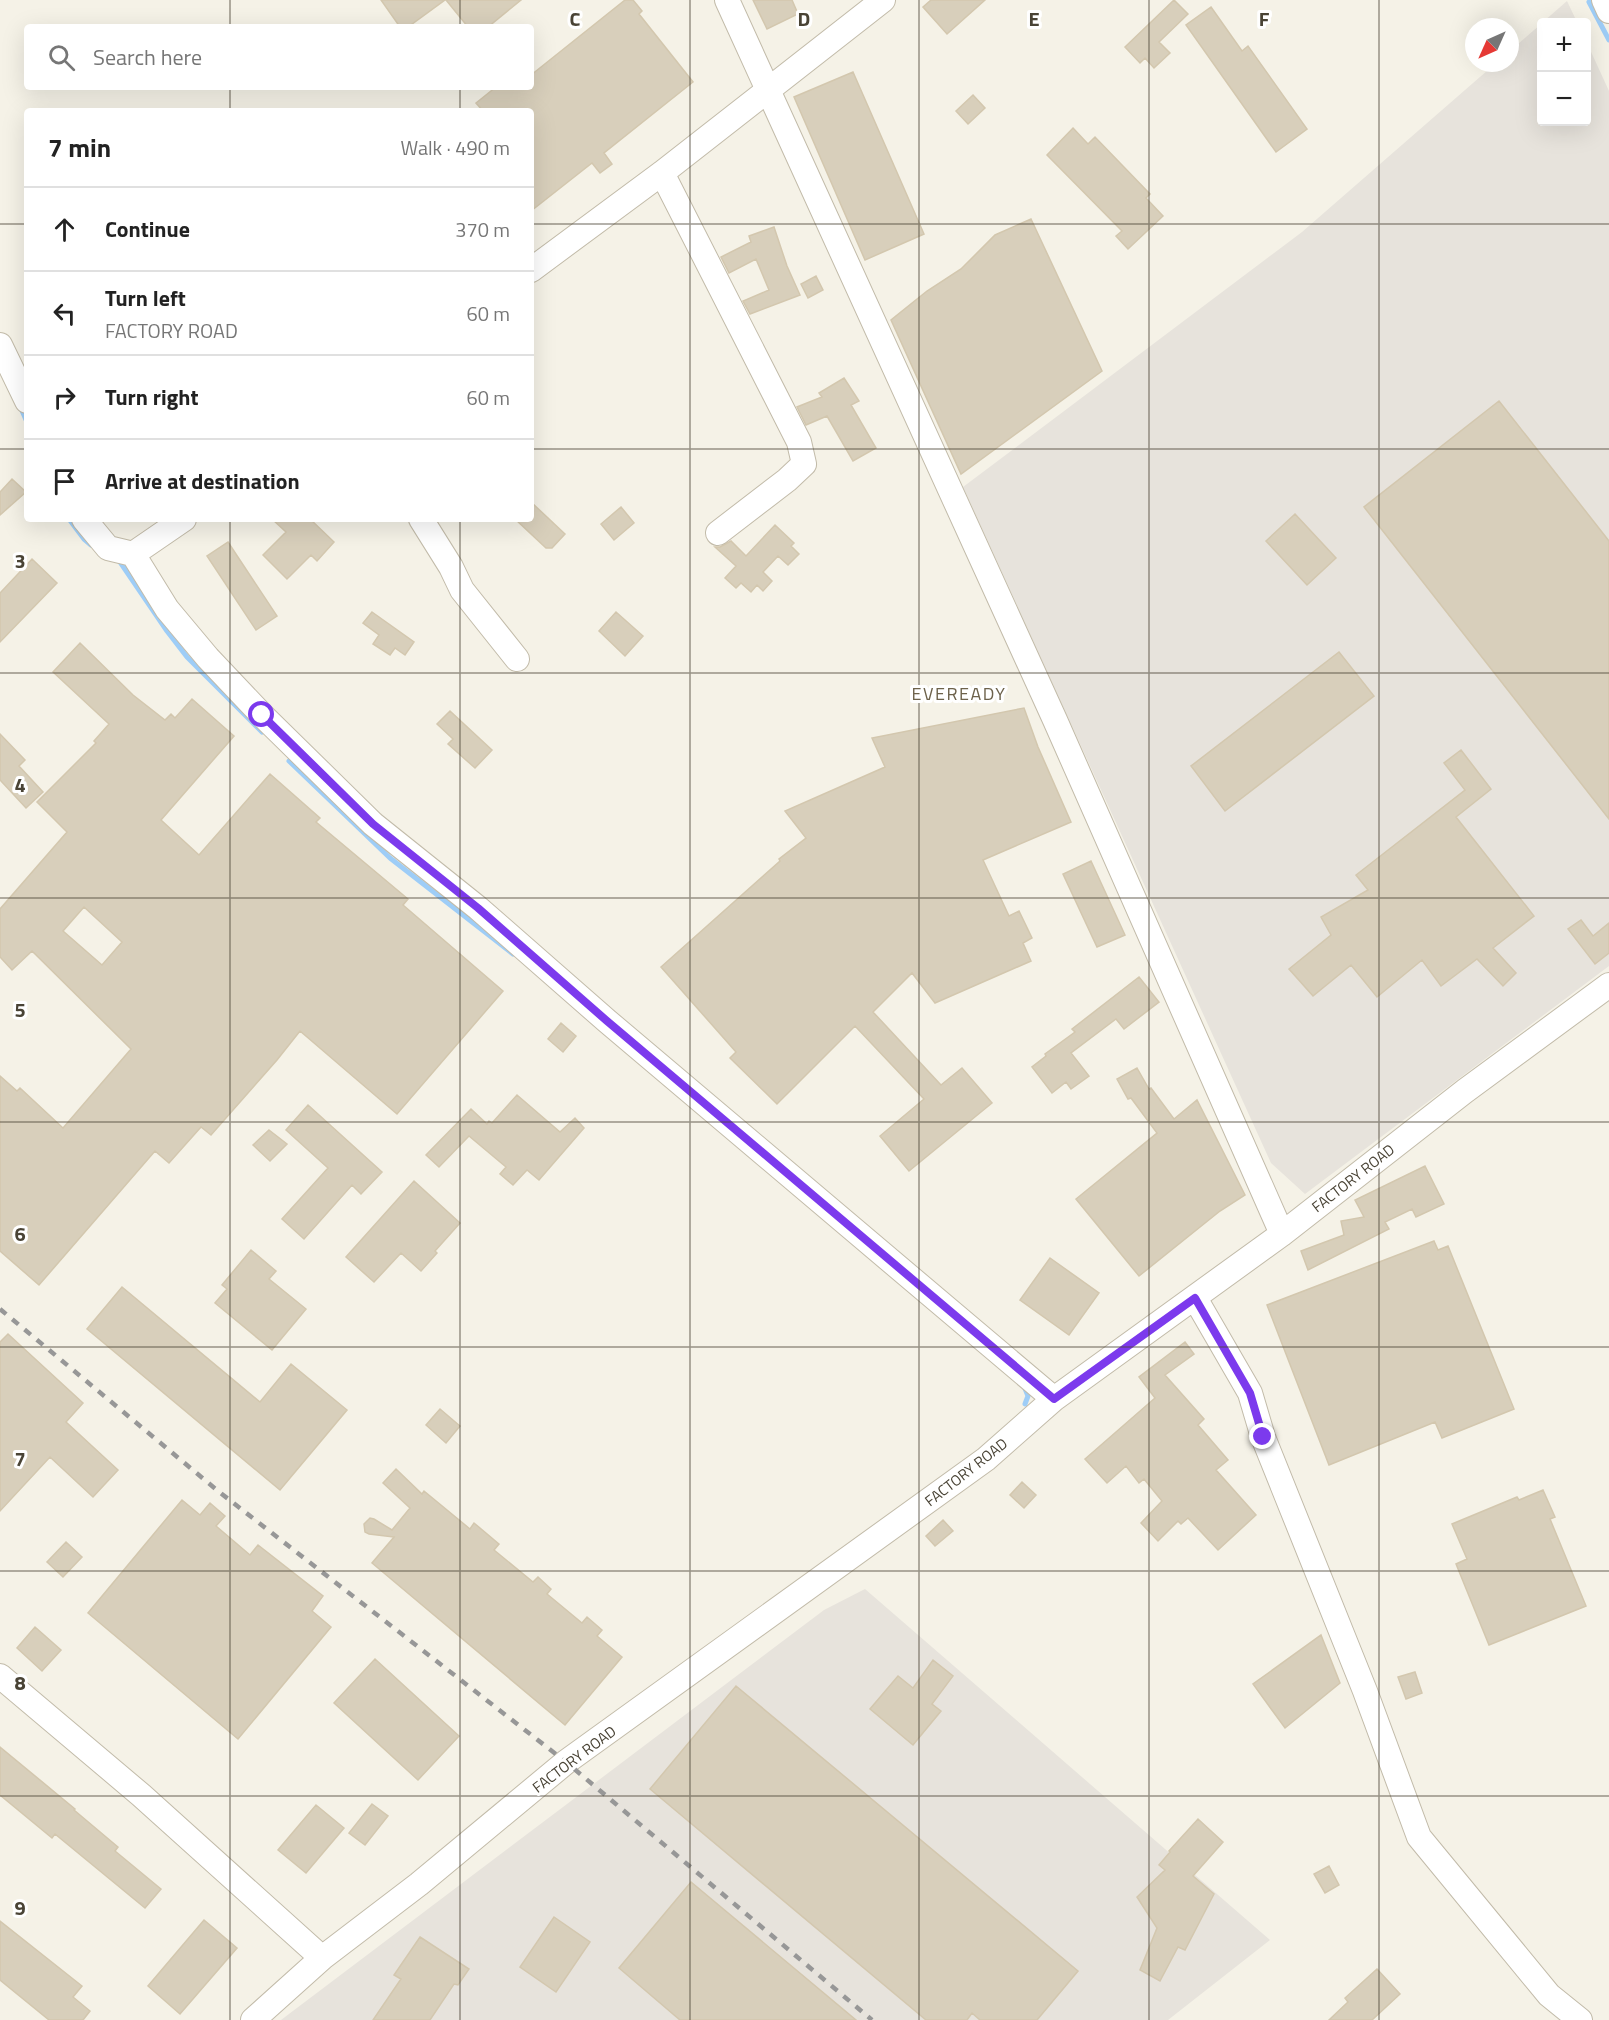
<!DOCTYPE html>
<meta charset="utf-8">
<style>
body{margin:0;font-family:"Titillium Web",sans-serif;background:#f2f2f2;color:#222}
.controls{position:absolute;right:18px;top:18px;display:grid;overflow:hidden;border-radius:6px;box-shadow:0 6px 24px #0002}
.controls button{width:54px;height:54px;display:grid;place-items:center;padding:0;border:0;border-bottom:2px solid #e0e0e0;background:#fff;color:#222;font:30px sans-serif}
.compass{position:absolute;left:1465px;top:18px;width:54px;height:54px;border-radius:50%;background:#fff;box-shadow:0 6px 24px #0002;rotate:225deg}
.stop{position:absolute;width:18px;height:18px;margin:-14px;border:4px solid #7c3aed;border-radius:50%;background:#fff}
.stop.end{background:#7c3aed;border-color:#fff;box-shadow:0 2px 6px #0008}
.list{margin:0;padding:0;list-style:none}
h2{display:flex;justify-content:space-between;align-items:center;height:78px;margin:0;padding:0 24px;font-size:26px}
h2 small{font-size:20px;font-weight:400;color:#767676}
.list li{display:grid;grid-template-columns:39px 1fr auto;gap:18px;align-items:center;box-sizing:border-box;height:84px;padding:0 24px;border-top:2px solid #e0e0e0}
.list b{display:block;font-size:22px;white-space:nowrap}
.list p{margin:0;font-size:20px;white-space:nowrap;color:#767676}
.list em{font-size:20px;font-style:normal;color:#767676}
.icon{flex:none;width:33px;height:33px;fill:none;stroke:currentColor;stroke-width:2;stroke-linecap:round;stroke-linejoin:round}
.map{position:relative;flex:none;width:1609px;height:2020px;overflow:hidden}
.search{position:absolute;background:#fff;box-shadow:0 6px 24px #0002;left:24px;top:24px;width:510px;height:66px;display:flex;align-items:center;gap:15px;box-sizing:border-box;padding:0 21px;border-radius:6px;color:#767676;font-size:22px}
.panel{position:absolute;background:#fff;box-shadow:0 6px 24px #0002;left:24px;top:108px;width:510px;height:414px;border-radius:6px}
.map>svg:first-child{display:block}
.industrial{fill:#e7e3dc}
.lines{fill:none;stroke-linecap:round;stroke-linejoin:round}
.stream{stroke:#9ecdf7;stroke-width:5}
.building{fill:#d8cfbb;stroke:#d3c7ae;stroke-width:1.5;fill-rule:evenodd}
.minor-casing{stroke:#c2bba9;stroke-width:26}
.minor{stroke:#fff;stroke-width:24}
.rail{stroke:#979797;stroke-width:4.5;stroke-dasharray:8 8;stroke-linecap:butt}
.route{stroke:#7c3aed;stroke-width:8}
.grid{fill:none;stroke:#494335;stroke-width:1.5;stroke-opacity:0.55}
.labels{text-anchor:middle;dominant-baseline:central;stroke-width:6;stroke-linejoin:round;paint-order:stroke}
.street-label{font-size:15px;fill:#494335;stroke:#fff}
.quarter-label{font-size:18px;letter-spacing:1.5px;fill:#6d624b;stroke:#fff}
.grid-label{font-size:20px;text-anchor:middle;font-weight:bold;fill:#494335;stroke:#fff;stroke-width:6;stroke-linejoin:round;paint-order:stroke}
</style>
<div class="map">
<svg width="1609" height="2020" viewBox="0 0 1609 2020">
<rect width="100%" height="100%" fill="#f5f2e7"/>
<path class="industrial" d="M 1567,1 L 1577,22 L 1543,22 Z
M 1541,24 L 1542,122 L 1586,122 L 1587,43 L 1609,91 L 1609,966 L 1305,1194 L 1271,1163 L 963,487 L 1302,232 L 1496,63 L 1510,63 L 1510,51 Z
M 865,1589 L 1270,1940 L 1168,2020 L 281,2020 L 824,1610 Z"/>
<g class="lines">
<path class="stream" d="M 1589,2 L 1609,40
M 20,406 L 27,422
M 69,519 L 84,539 L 91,545
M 118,559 L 167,631 L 187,657 L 262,732
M 289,761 L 390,858 L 513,954
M 1024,1386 L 1028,1396 L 1025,1404"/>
</g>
<path class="building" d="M 381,0 L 445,0 L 408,27 L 400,27 Z
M 446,0 L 521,0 L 488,27 L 468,27 Z
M 625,0 L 633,0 L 642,11 L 639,14 L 693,82 L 604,153 L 612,164 L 600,173 L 592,163 L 531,211 L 531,111 L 483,111 L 476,103 L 496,87 L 531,87 L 531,75 Z
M 753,0 L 792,0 L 798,14 L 767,29 Z
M 931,0 L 985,0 L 947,34 L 923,7 Z
M 1174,0 L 1188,14 L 1159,42 L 1170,53 L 1154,68 L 1145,58 L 1140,63 L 1125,47 Z
M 1211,7 L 1242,51 L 1248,46 L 1307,129 L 1276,152 L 1186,25 Z
M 853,72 L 924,234 L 865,260 L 794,97 Z
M 973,95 L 985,108 L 968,124 L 956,111 Z
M 1073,128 L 1088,144 L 1095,137 L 1150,194 L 1146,198 L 1163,216 L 1128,249 L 1116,236 L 1122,231 L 1047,155 Z
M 1031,219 L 1102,371 L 961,474 L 891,320 L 927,291 L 961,269 L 995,235 Z
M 774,227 L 787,266 L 800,295 L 750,314 L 743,301 L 769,290 L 756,259 L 729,273 L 721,257 L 751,242 L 749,236 Z
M 816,276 L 823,290 L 808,298 L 801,284 Z
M 844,378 L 859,401 L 851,405 L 876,448 L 853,461 L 827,416 L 806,425 L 797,407 L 822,397 L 819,393 Z
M 1499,401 L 1609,541 L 1609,819 L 1364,507 Z
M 12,479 L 26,492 L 0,515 L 0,492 Z
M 531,502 L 565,534 L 552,548 L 546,548 L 515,519 L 531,519 Z
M 621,507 L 634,523 L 614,540 L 601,524 Z
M 1295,514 L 1336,558 L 1307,585 L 1266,541 Z
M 272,519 L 310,519 L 334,542 L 317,561 L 311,555 L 287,579 L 263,555 L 286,532 Z
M 775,525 L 794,543 L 791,546 L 799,554 L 788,565 L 778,556 L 763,572 L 772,581 L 763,591 L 757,585 L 751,592 L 741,583 L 736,588 L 725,578 L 736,566 L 715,547 L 720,547 L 731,541 L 746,556 Z
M 228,542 L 277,616 L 256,630 L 207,556 Z
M 32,559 L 57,583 L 0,642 L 0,593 Z
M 372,612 L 414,642 L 405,655 L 395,648 L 390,655 L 373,644 L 379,635 L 363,623 Z
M 616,612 L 643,636 L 625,656 L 599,631 Z
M 80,643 L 133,695 L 165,720 L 171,714 L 175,718 L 192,699 L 234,736 L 161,820 L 199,855 L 270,774 L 320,818 L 316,822 L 408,899 L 403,905 L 503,991 L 397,1114 L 300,1031 L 277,1060 L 211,1135 L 201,1127 L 169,1163 L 155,1151 L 39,1285 L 0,1251 L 0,1076 L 17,1091 L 20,1088 L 63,1128 L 131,1049 L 32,951 L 12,970 L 0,957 L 0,909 L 67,832 L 37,802 L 96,743 L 94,741 L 109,724 L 53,672 ZM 84,907 L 122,942 L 102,965 L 63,931 Z
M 1339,652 L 1374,696 L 1225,811 L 1191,766 Z
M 1024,708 L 1038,747 L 1071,822 L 983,860 L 1009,916 L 1019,911 L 1032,938 L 1023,943 L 1031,961 L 935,1003 L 912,973 L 873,1012 L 941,1085 L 962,1068 L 992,1103 L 909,1171 L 880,1136 L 924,1099 L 855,1026 L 777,1104 L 730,1058 L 736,1052 L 661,967 L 780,861 L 779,859 L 806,838 L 785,811 L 885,767 L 872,738 Z
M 450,711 L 492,750 L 475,768 L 448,744 L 453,739 L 437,724 Z
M 0,734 L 25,760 L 19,766 L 43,792 L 26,808 L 0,780 Z
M 1461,750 L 1491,789 L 1456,817 L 1534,916 L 1493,948 L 1516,973 L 1503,986 L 1477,959 L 1441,986 L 1422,960 L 1377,997 L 1351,965 L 1313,996 L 1289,969 L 1331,935 L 1321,917 L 1368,890 L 1356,875 L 1465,790 L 1444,763 Z
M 1091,861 L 1125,935 L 1097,947 L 1063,874 Z
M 1581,920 L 1593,936 L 1609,923 L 1609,953 L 1595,964 L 1568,929 Z
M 1139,977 L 1159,1002 L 1124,1029 L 1116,1019 L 1071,1053 L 1089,1076 L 1071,1089 L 1066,1082 L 1052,1093 L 1032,1067 L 1046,1056 L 1045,1054 L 1075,1032 L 1072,1029 Z
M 561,1023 L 576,1036 L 563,1052 L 548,1039 Z
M 1137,1068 L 1149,1089 L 1151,1088 L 1174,1119 L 1197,1100 L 1245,1195 L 1220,1211 L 1139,1276 L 1076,1199 L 1157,1133 L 1131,1098 L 1128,1099 L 1117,1079 Z
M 517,1095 L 560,1132 L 575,1118 L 584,1128 L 539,1180 L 527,1170 L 513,1185 L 500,1174 L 506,1167 L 469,1136 L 439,1167 L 426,1155 L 471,1109 L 487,1124 L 489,1121 L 492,1123 Z
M 308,1105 L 382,1172 L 361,1194 L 352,1185 L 304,1239 L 282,1219 L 328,1168 L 286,1130 Z
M 269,1130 L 287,1144 L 270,1161 L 253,1145 Z
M 1425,1166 L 1444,1204 L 1416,1217 L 1412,1209 L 1385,1222 L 1389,1229 L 1308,1270 L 1301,1251 L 1344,1235 L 1341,1221 L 1364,1217 L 1355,1200 Z
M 414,1181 L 460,1223 L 435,1251 L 437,1253 L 421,1271 L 401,1253 L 374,1282 L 346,1257 Z
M 1434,1241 L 1438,1250 L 1448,1246 L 1514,1409 L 1442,1438 L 1435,1422 L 1329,1465 L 1267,1305 Z
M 251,1250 L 276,1271 L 269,1279 L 306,1309 L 272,1350 L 215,1303 L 227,1289 L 222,1285 Z
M 1050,1258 L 1099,1293 L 1069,1335 L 1020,1300 Z
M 122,1287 L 260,1402 L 291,1364 L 347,1410 L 280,1490 L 87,1329 Z
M 8,1334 L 83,1403 L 66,1422 L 118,1470 L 93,1497 L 50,1457 L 0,1511 L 0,1342 Z
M 1185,1342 L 1194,1354 L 1165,1375 L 1204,1419 L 1198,1425 L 1228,1460 L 1216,1470 L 1256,1515 L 1218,1550 L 1188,1518 L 1181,1524 L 1178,1521 L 1158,1541 L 1141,1523 L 1162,1501 L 1144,1479 L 1139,1483 L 1126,1466 L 1107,1483 L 1085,1459 L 1155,1398 L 1139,1377 Z
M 440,1409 L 460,1426 L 446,1443 L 426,1425 Z
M 396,1469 L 422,1494 L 424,1491 L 470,1529 L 474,1523 L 499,1544 L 494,1550 L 533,1582 L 538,1577 L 551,1589 L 547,1594 L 582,1623 L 587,1617 L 602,1630 L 597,1636 L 622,1657 L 565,1725 L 372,1563 L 394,1537 L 369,1534 L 365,1532 L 364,1524 L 370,1518 L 374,1519 L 392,1530 L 410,1508 L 383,1483 Z
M 1022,1482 L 1036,1495 L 1024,1508 L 1010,1495 Z
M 1543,1490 L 1555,1517 L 1550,1519 L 1586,1606 L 1489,1645 L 1456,1564 L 1467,1559 L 1452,1524 L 1517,1497 L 1519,1500 Z
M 182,1500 L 200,1515 L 210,1503 L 225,1516 L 216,1526 L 250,1555 L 258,1545 L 323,1596 L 312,1611 L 331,1627 L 238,1739 L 88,1613 Z
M 943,1520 L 953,1531 L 935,1546 L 926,1536 Z
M 66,1542 L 82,1557 L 63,1577 L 47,1562 Z
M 35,1627 L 61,1650 L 42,1671 L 17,1648 Z
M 1321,1635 L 1340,1683 L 1285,1728 L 1253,1684 Z
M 375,1659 L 459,1736 L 418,1780 L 334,1703 Z
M 933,1660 L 953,1676 L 932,1704 L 941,1711 L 913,1745 L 870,1709 L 898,1676 L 913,1688 Z
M 1415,1672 L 1422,1693 L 1406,1699 L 1398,1677 Z
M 736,1686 L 1078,1971 L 1037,2020 L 980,2020 L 972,2013 L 967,2020 L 926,2020 L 650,1789 Z
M 0,1747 L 75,1809 L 74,1810 L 118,1847 L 115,1851 L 161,1889 L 145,1908 L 55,1834 L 52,1838 L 0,1795 Z
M 372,1804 L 388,1816 L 365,1845 L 349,1833 Z
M 316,1805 L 344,1828 L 306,1873 L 278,1850 Z
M 1198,1819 L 1223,1842 L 1193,1876 L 1214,1894 L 1185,1950 L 1178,1947 L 1160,1981 L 1140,1970 L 1157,1928 L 1137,1897 L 1165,1870 L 1159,1865 L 1170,1852 L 1169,1851 Z
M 1329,1866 L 1339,1885 L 1325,1893 L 1314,1874 Z
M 691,1882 L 856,2020 L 680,2020 L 619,1968 Z
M 554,1917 L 590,1942 L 556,1992 L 520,1967 Z
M 204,1920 L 237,1948 L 180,2014 L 148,1986 Z
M 0,1921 L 82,1986 L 73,1997 L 90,2011 L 83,2020 L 49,2020 L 0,1980 Z
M 420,1937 L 469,1969 L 458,1985 L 454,1984 L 430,2020 L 373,2020 L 401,1979 L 394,1975 Z
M 1377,1969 L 1400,1994 L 1372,2020 L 1329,2020 L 1348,2002 L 1345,1998 Z"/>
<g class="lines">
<g class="minor-casing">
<path id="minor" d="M 727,0 L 1055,720 L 1282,1234
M 1604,0 L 1609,11
M 662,173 L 799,442 L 804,464 L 787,480 L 718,533
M 531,270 L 662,173 L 883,0
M 0,345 L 27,401
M 84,519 L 108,548 L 133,554 L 167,609 L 208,658 L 262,715 L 373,824 L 478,908 L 607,1021 L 1054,1399
M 421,519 L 451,567 L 462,590 L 517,659
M 133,554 L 184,519
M 1195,1298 L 1250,1393 L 1263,1437 L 1365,1691 L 1419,1837 L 1549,1995 L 1580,2020
M 0,1676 L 141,1795 L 322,1958
M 253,2020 L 322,1958 L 419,1884 L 566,1762 L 986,1459 L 1054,1399 L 1282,1234 L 1465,1091 L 1609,985"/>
</g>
<use href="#minor" class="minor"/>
<path class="rail" d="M 0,1309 L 218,1491 L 566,1762 L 872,2020"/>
</g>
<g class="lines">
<path class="route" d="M 262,715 L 373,824 L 478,908 L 607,1021 L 1054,1399 L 1195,1298 L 1250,1393 L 1263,1437"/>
</g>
<path class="grid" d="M 230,0 L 230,27M 460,0 L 460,27M 690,0 L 690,2020M 919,0 L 919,2020M 1149,0 L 1149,2020M 1379,0 L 1379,2020M 230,87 L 230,111M 460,87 L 460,111M 0,224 L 27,224M 531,224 L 1609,224M 0,449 L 27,449M 531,449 L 1609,449M 230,519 L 230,2020M 460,519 L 460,2020M 0,673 L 1609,673M 0,898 L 1609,898M 0,1122 L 1609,1122M 0,1347 L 1609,1347M 0,1571 L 1609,1571M 0,1796 L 1609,1796"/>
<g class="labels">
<g class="street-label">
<text transform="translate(1353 1178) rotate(-38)">FACTORY ROAD</text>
<text transform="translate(966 1472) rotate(-38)">FACTORY ROAD</text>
<text transform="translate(574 1759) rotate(-37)">FACTORY ROAD</text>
</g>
<g class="quarter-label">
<text x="959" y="693">EVEREADY</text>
</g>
</g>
<g class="grid-label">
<text x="575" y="26">C</text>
<text x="804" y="26">D</text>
<text x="1034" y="26">E</text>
<text x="1264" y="26">F</text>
<text x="20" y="568">3</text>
<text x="20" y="792">4</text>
<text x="20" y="1017">5</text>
<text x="20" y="1241">6</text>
<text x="20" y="1466">7</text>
<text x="20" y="1690">8</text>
<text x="20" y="1915">9</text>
</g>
</svg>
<div class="controls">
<button>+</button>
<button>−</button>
</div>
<svg class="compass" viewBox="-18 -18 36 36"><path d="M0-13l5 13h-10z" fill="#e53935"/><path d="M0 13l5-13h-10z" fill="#767676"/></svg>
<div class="stop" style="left:262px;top:715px"></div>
<div class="stop end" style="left:1263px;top:1437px"></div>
<div class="search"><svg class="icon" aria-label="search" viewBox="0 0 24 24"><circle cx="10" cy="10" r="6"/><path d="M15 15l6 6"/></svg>Search here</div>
<section class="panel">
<h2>7 min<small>Walk · 490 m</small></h2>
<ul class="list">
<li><svg class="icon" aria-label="ahead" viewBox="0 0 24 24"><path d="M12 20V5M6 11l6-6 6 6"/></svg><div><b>Continue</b></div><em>370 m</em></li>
<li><svg class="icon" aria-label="left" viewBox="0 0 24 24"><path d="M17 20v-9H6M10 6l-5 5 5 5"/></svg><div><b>Turn left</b><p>FACTORY ROAD</p></div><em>60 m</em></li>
<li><svg class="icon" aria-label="right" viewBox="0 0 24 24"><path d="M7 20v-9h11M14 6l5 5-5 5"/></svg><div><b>Turn right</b></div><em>60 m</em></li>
<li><svg class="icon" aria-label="arrive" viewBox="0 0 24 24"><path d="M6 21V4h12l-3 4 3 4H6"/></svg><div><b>Arrive at destination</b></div></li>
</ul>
</section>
</div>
